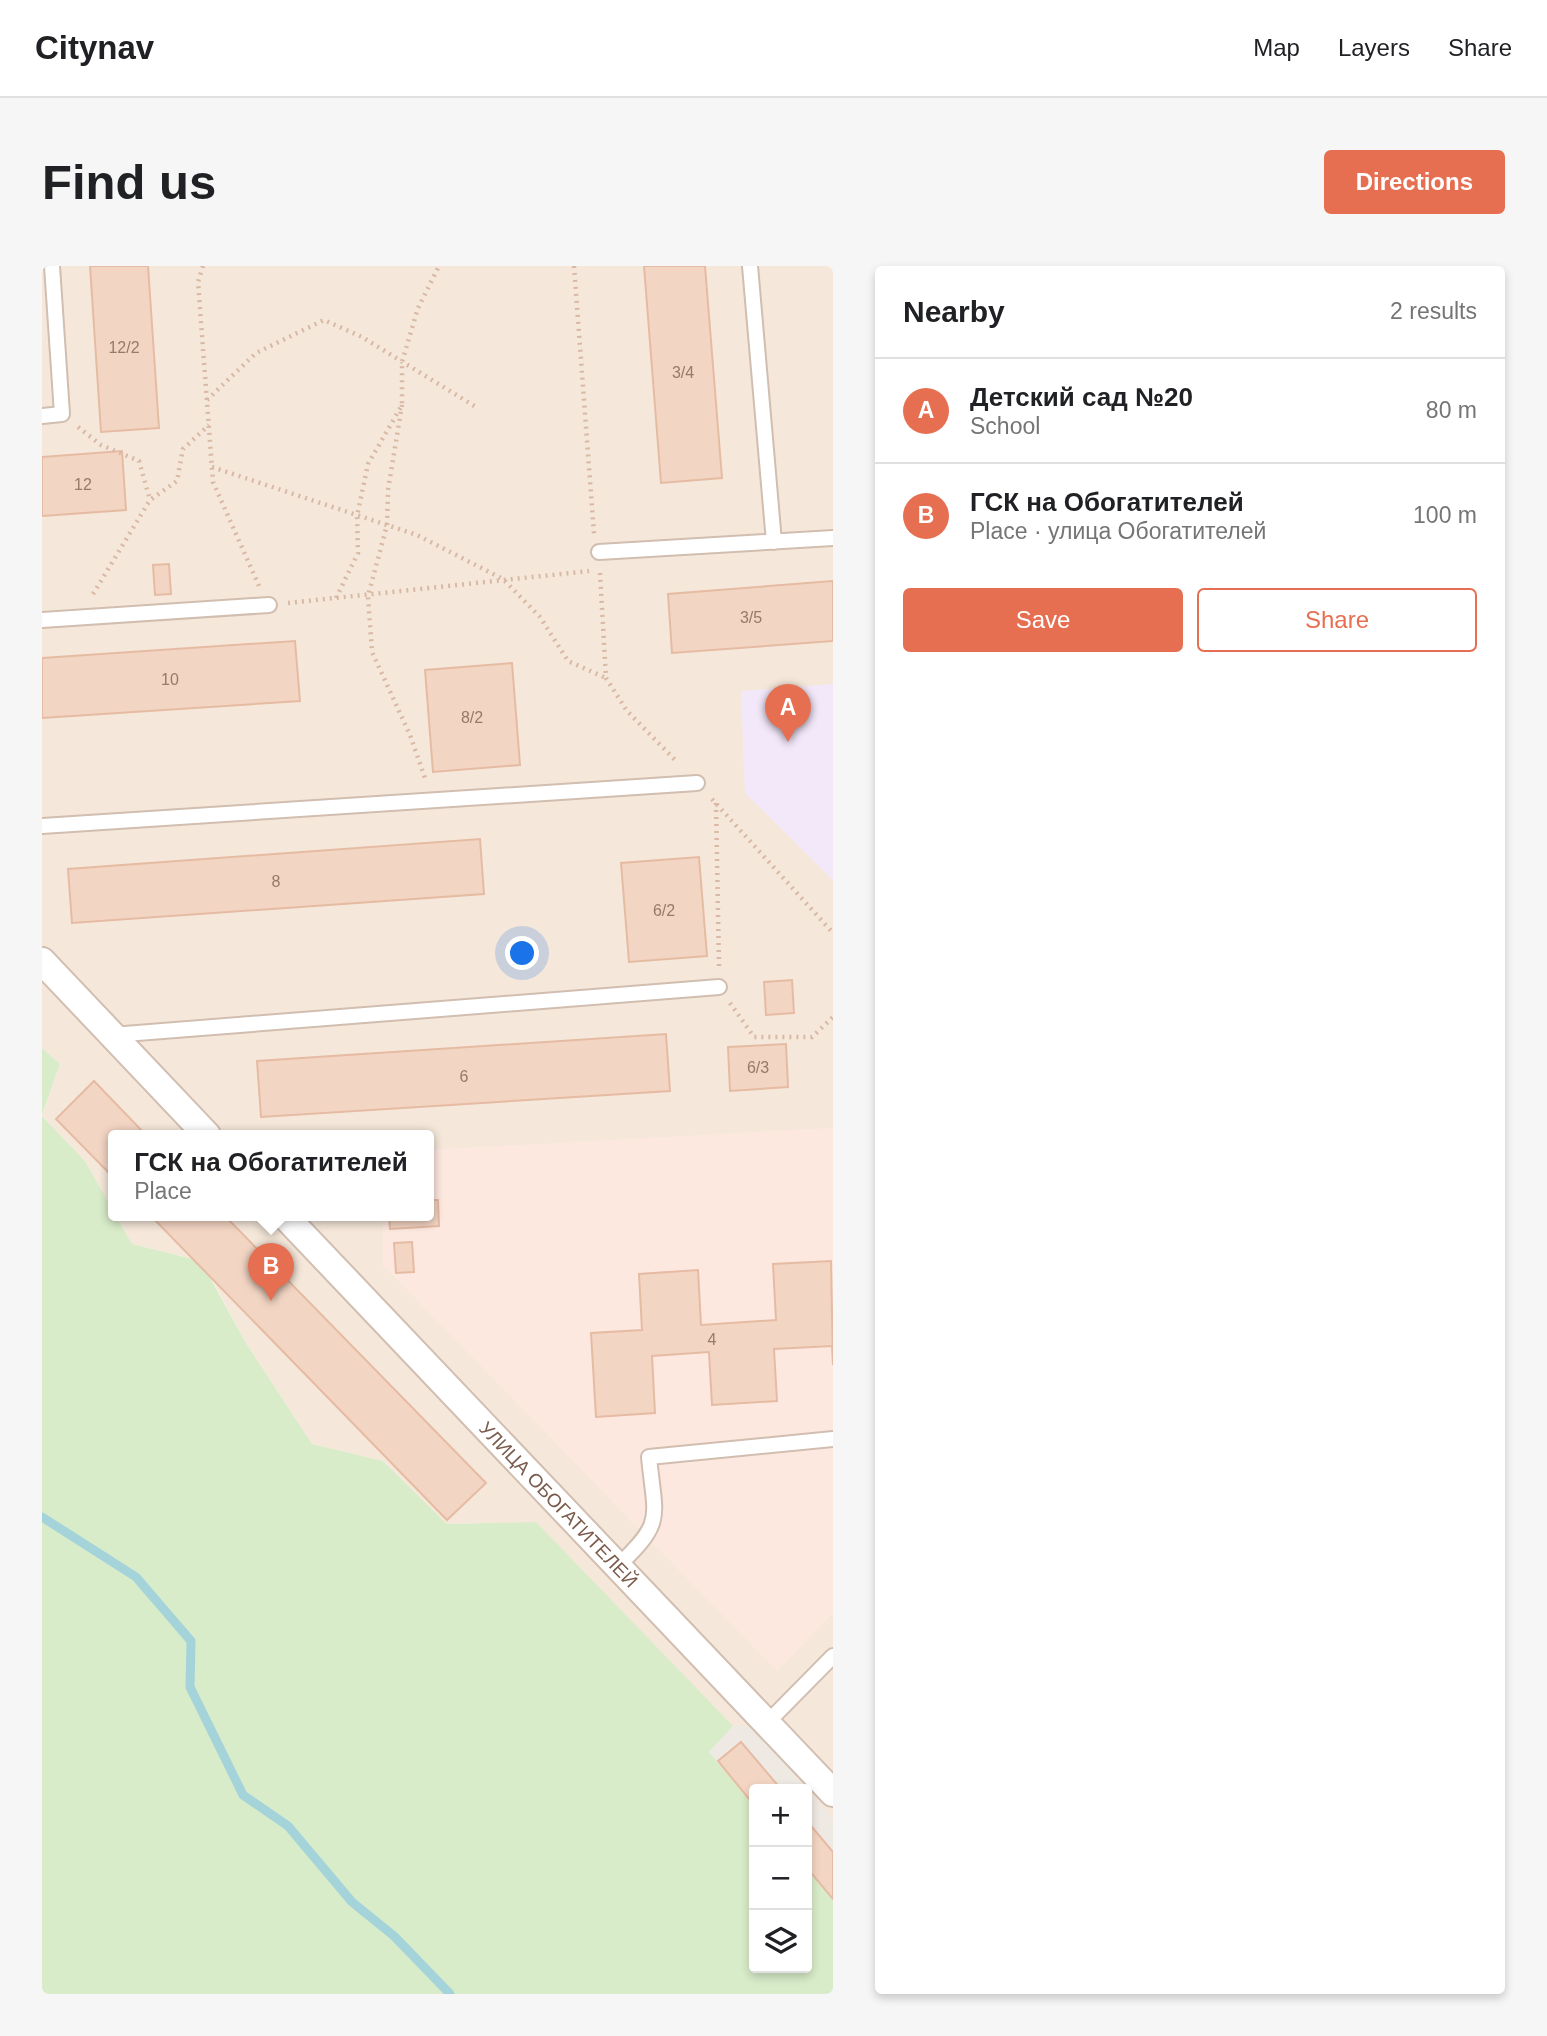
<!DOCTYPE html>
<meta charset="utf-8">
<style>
body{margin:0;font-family:Helvetica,sans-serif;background:#f6f6f6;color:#202124}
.controls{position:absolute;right:21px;bottom:21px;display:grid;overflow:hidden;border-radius:7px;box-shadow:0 4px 10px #0003}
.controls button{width:63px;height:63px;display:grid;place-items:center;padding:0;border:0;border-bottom:2px solid #e0e0e0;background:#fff;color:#202124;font:35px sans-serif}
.you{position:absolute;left:481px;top:688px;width:24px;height:24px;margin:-18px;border:5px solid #fff;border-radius:50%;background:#1a73e8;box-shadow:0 0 0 10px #1a73e833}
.badge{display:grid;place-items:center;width:46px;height:46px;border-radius:50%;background:#e76f51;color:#fff;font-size:23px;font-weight:700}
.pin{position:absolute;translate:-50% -58px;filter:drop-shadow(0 2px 4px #0008)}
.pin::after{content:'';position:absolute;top:37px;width:24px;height:21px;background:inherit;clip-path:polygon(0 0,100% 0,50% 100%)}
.popup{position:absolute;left:66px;top:864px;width:326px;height:91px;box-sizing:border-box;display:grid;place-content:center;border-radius:7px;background:#fff;filter:drop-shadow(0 2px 5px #0005);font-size:23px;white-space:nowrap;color:#757577}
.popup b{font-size:26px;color:#202124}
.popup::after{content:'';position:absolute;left:50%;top:100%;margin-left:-14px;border:14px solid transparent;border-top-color:#fff}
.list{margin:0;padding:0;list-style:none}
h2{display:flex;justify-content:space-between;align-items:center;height:91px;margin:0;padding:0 28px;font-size:30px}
h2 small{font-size:23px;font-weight:400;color:#757577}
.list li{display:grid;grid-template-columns:46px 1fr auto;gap:21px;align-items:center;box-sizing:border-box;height:105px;padding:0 28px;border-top:2px solid #e0e0e0}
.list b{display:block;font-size:26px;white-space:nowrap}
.list p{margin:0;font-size:23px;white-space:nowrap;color:#757577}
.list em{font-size:23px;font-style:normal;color:#757577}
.actions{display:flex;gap:14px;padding:21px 28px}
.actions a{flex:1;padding:16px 0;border:2px solid #e76f51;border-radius:7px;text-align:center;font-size:24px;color:#e76f51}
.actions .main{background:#e76f51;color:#fff}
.icon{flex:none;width:38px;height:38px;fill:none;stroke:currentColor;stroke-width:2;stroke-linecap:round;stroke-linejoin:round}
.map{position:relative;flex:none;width:791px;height:1728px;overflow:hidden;border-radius:7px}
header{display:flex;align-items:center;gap:42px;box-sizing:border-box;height:98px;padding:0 35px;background:#fff;border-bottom:2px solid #e0e0e0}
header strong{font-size:33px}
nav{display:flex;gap:38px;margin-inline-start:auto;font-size:24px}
.intro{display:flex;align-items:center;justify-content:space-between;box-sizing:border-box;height:168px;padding:0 42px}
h1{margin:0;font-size:49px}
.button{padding:18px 32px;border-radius:7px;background:#e76f51;color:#fff;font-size:24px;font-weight:700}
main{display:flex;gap:42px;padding:0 42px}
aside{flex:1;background:#fff;border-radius:7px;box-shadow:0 4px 10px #0003}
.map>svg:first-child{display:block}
.residential{fill:#f5e8da}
.commercial{fill:#fde8e0}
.industrial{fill:#efe9e4}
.education{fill:#f3e8fa}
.green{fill:#d8ecc9}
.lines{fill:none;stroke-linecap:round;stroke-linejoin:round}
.stream{stroke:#a5d3da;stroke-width:9}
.building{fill:#f3d5c3;stroke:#e6bba3;stroke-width:2}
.service-casing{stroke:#d1beb0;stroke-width:18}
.minor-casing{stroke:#d1beb0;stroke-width:30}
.path{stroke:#d9b8a5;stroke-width:4.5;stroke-dasharray:2 5;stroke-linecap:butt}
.service{stroke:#fff;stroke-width:14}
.minor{stroke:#fff;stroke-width:26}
.labels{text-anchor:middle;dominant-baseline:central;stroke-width:5;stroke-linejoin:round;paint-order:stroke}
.number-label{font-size:16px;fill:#987a6a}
.street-label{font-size:19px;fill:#7a5c4d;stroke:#fffaf3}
</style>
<header>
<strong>Citynav</strong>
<nav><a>Map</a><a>Layers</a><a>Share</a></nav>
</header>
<div class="intro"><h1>Find us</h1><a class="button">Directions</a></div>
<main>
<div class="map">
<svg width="791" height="1728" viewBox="0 0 791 1728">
<rect width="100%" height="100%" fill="#fdf6ec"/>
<path class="residential" d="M 0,0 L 791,0 L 791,1633 L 765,1602 L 765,1523 L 712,1523 L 712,1540 L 667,1486 L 691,1460 L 438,1257 L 405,1258 L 341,1195 L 270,1178 L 204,1077 L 160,995 L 90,978 L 74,949 L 386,949 L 386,869 L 72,869 L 71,945 L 43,895 L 0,850 L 18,798 L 0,782 Z"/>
<path class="commercial" d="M 791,862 L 791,1347 L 735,1405 L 341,999 L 341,949 L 386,949 L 387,884 Z"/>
<path class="industrial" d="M 691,1460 L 709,1460 L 764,1523 L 712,1523 L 712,1540 L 667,1486 Z
M 765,1524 L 791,1554 L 791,1633 L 765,1602 Z"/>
<path class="education" d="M 791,418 L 791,614 L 703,527 L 699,425 Z"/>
<path class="green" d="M 0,782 L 18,798 L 0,849 Z
M 0,850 L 43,895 L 90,978 L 159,995 L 204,1077 L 270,1178 L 341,1195 L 405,1258 L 494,1256 L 691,1460 L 667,1486 L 712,1540 L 712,1702 L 765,1702 L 765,1602 L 791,1633 L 791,1728 L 0,1728 Z"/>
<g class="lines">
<path class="stream" d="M 0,1251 L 94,1311 L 149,1375 L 148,1421 L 201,1529 L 246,1560 L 310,1636 L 352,1670 L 408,1728"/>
</g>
<path class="building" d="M 48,0 L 106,0 L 117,162 L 59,166 Z
M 602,0 L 663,0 L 680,212 L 619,217 Z
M 80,185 L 84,244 L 0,250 L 0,191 Z
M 127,298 L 129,328 L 113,329 L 111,299 Z
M 791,315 L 791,375 L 630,387 L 626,328 Z
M 253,375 L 258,435 L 0,452 L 0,392 Z
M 470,397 L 478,499 L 391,506 L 383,404 Z
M 438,573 L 442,628 L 30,657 L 26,603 Z
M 657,591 L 665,690 L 587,696 L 579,597 Z
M 750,714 L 752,747 L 724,749 L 722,716 Z
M 624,768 L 628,825 L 219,851 L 215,795 Z
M 744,778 L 746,821 L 688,825 L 686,781 Z
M 52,815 L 104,869 L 72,869 L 72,912 L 14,853 Z
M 386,934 L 396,934 L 397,960 L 348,963 L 347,949 L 386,949 Z
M 108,949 L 182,949 L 444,1217 L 405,1254 Z
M 370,976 L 372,1006 L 354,1007 L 352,977 Z
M 789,995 L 791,1099 L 790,1080 L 732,1083 L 735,1135 L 670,1139 L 667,1086 L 610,1090 L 613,1147 L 554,1151 L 549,1067 L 600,1064 L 597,1008 L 656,1004 L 659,1059 L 734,1054 L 731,998 Z
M 699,1476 L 739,1523 L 712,1523 L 712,1539 L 676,1495 Z
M 765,1555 L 791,1586 L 791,1633 L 765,1602 Z"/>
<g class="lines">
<g class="service-casing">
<path id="service" d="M 708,0 L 732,276
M 0,150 L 20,148 L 10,0
M 557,286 L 791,272
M 0,354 L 227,339
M 0,560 L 655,517
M 70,769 L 677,721
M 576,1300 C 623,1255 613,1253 607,1191 L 791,1173
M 725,1457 L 791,1390"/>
</g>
<g class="minor-casing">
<g id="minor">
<path d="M 0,695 L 165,869"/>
<path id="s1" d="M 242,949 L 791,1527"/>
</g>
</g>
<path class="path" d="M 161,0 L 156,16 L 171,216 L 217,320
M 532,0 L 552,268
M 165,134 L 214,87 L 282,54 L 320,71 L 434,141
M 360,139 L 346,224 L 345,259 L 326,330 L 330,386 L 368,469 L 384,515
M 36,161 L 59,179 L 97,195 L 108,234
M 170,201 L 375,269 L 461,313 L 498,351 L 526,395 L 564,412
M 558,307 L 564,412 L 585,445 L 635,496
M 51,328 L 108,234 L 135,215 L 141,183 L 167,159
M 294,332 L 316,287 L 315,250 L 326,198 L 360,139 L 360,96 L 376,42 L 397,0
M 246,337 L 547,305
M 670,533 L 791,667
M 674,537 L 677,700
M 688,737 L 712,771 L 770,771 L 791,751"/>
<use href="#service" class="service"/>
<use href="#minor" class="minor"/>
</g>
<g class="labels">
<g class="number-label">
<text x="82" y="81">12/2</text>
<text x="641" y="106">3/4</text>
<text x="41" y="218">12</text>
<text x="709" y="351">3/5</text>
<text x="128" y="413">10</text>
<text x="430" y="451">8/2</text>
<text x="234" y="615">8</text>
<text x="622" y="644">6/2</text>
<text x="716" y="801">6/3</text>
<text x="422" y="810">6</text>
<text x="670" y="1073">4</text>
</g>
<g class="street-label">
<text stroke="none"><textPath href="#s1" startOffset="399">УЛИЦА ОБОГАТИТЕЛЕЙ</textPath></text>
</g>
</g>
</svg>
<div class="controls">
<button>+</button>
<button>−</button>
<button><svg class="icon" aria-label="layers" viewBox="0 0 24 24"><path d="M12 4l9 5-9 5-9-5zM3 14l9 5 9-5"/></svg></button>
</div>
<div class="you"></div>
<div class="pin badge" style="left:746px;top:476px">A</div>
<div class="pin badge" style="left:229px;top:1035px">B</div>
<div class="popup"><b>ГСК на Обогатителей</b>Place</div>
</div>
<aside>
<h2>Nearby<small>2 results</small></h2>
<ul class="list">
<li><span class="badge">A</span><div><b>Детский сад №20</b><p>School</p></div><em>80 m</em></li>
<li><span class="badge">B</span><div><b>ГСК на Обогатителей</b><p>Place · улица Обогатителей</p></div><em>100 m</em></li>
</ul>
<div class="actions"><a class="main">Save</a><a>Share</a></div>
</aside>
</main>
